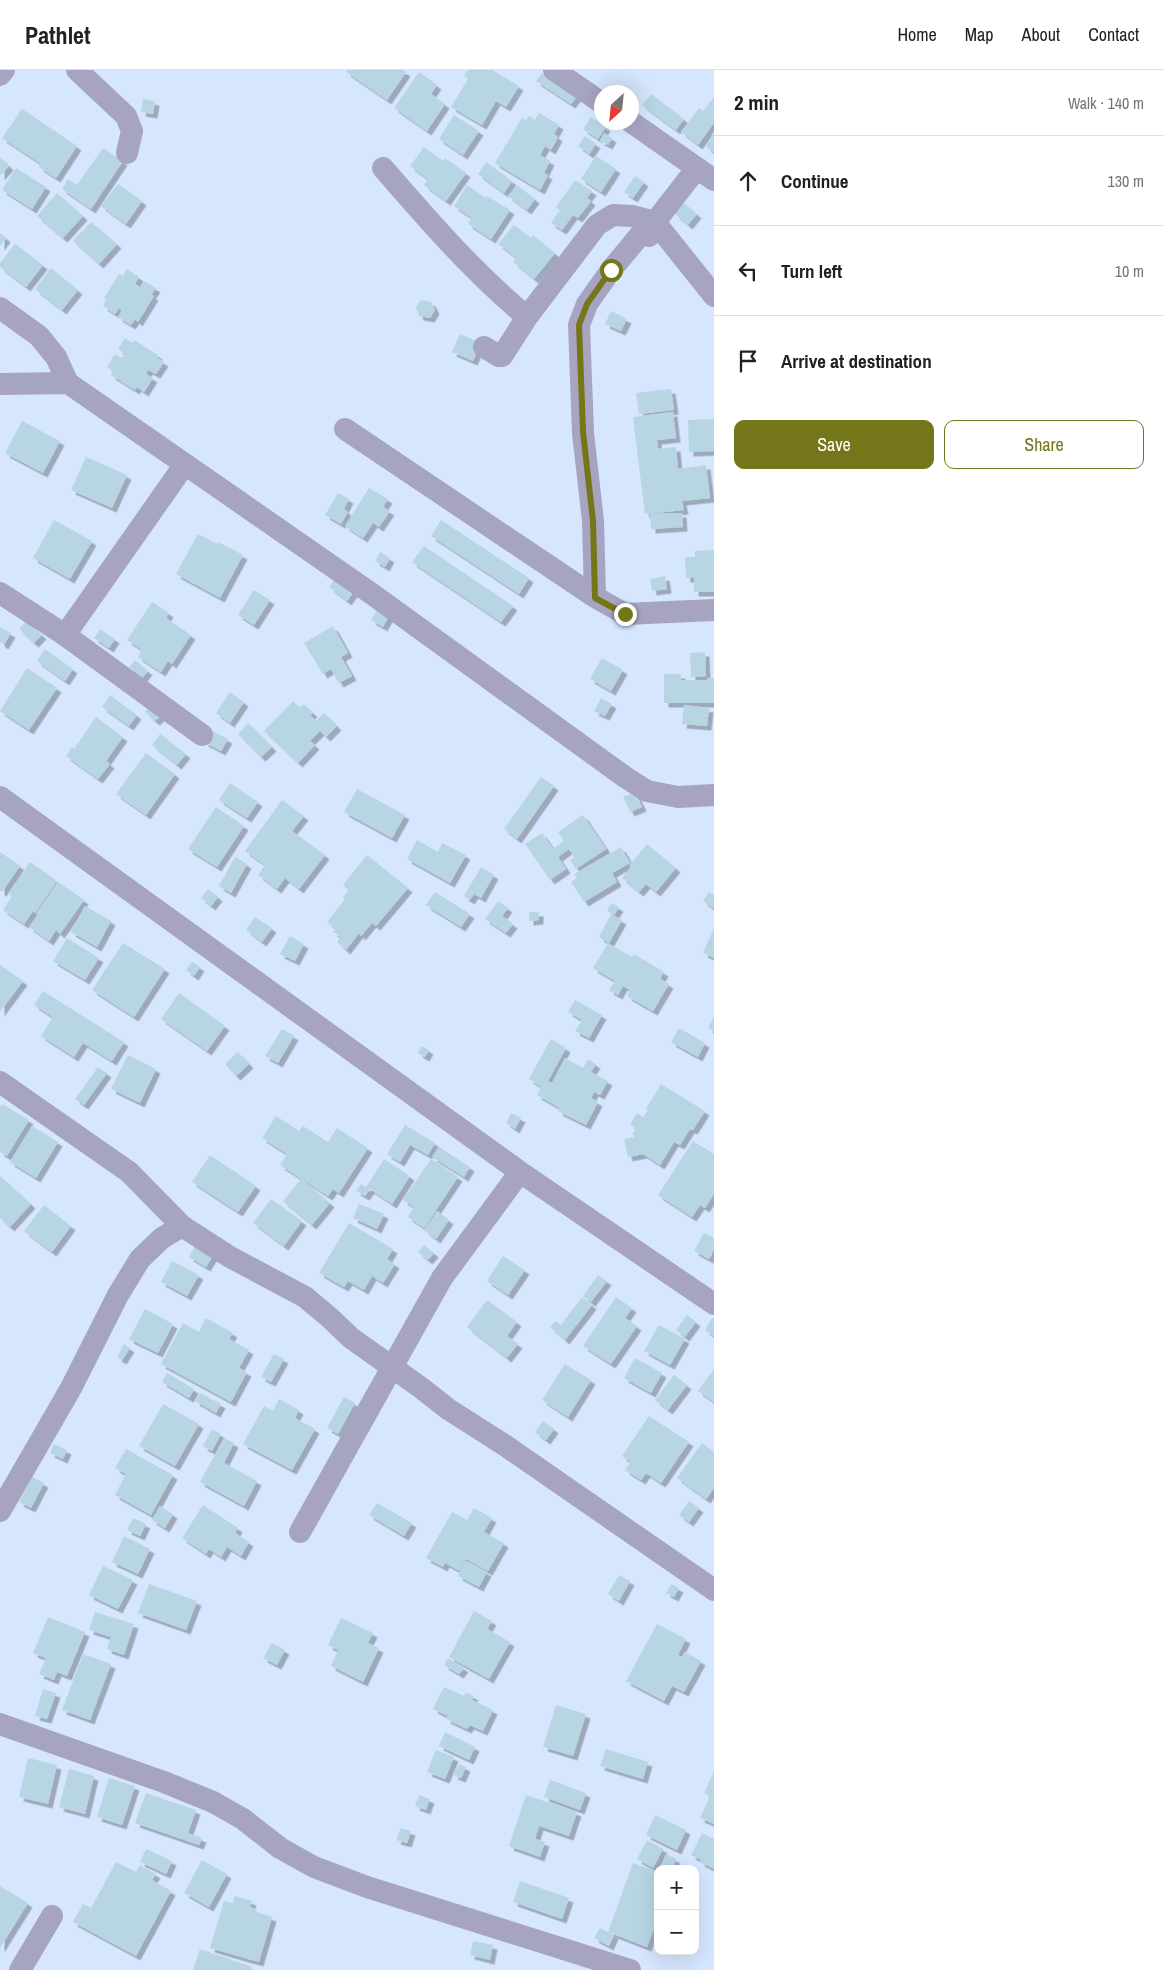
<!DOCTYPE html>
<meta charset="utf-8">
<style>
body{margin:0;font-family:"Archivo Narrow",sans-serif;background:#f2f2f2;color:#202124}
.controls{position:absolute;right:15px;bottom:15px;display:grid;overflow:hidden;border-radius:10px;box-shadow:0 5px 20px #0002}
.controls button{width:45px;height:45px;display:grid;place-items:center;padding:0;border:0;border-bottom:1px solid #e0e0e0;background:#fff;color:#202124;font:25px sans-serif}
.compass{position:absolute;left:594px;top:15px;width:45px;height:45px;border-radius:50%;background:#fff;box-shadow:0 5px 20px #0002;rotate:207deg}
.stop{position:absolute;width:15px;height:15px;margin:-11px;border:4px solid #75751a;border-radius:50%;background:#fff}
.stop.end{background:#75751a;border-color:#fff;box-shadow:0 1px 5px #0008}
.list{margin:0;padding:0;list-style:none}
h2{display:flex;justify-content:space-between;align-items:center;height:65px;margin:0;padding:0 20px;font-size:21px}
h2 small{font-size:16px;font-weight:400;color:#757577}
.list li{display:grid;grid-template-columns:32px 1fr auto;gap:15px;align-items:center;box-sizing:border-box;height:90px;padding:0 20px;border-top:1px solid #e0e0e0}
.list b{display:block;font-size:19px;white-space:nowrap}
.list em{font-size:16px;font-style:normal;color:#757577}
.actions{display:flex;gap:10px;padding:15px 20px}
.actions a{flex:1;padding:11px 0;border:1px solid #75751a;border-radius:10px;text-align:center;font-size:18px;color:#75751a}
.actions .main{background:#75751a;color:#fff}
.icon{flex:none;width:28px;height:28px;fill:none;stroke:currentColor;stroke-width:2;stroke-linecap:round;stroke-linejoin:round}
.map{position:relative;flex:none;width:714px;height:1900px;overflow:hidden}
header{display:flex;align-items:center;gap:30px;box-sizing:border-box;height:70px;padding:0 25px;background:#fff;border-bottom:1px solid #e0e0e0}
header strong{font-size:24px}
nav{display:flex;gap:28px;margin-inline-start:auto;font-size:18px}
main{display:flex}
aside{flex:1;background:#fff}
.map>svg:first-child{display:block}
.building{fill:#b7d5e3;filter:url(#shadow)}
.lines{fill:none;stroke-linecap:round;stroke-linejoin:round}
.minor{stroke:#a6a4c1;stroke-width:22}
.route{stroke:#75751a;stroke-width:6}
</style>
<header>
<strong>Pathlet</strong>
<nav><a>Home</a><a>Map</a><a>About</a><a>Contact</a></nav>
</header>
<main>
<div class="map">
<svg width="714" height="1900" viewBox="0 0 714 1900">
<defs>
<filter id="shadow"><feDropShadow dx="4.5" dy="4.5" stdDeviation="0" flood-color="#0004"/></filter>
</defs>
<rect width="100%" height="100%" fill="#d6e6fe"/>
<path class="building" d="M 348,0 L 403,0 L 406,2 L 387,30 L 346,2 Z
M 468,0 L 492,0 L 519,16 L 506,37 L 496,31 L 482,55 L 451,37 L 468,9 L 464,6 Z
M 419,2 L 437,15 L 431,24 L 445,34 L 427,61 L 394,38 Z
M 542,3 L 578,25 L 571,34 L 536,11 Z
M 651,24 L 684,49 L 676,60 L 642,35 Z
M 714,27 L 714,53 L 698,75 L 681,62 L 699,38 L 703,41 Z
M 143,29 L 155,31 L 153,44 L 141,42 Z
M 22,39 L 77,76 L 56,108 L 39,97 L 41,94 L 2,68 Z
M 539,43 L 559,55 L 554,64 L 558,67 L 551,80 L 545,76 L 540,85 L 550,91 L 544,103 L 548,105 L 540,120 L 495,93 L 522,48 L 526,50 L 529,46 L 535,50 Z
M 454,45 L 479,61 L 463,85 L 439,69 Z
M 591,47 L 606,57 L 598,69 L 583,59 Z
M 714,61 L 714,82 L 706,77 Z
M 604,63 L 612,68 L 608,75 L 600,71 Z
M 585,66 L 596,74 L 589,84 L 578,76 Z
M 424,77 L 443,91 L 445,88 L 466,103 L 446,131 L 424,115 L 428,109 L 410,96 Z
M 103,78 L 123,91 L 91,139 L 62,119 L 68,109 L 77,115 Z
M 596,86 L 616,99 L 601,122 L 581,109 Z
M 0,87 L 9,96 L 0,106 Z
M 486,92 L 512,111 L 504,123 L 478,104 Z
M 16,98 L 46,117 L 32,139 L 2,120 Z
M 635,106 L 644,112 L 633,128 L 624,122 Z
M 575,110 L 592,121 L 587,128 L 591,131 L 578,148 L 573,145 L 562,160 L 551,153 L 560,140 L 556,137 Z
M 118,114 L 142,131 L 126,154 L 101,136 Z
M 467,115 L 486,128 L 487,126 L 510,140 L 491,169 L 468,154 L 472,148 L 454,136 Z
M 517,115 L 535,129 L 527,140 L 508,126 Z
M 57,123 L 83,146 L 63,168 L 37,146 Z
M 684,133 L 697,144 L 688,155 L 675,144 Z
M 91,152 L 117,174 L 99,194 L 73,171 Z
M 514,155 L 531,168 L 533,165 L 555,183 L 534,209 L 513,192 L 517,188 L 498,174 Z
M 0,163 L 6,168 L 0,176 Z
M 15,174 L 43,195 L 26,217 L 0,197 L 0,193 Z
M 51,198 L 78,220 L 62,240 L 35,219 Z
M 127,199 L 139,207 L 135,214 L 140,217 L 144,211 L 156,218 L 151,225 L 154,226 L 138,252 L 135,249 L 131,255 L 118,247 L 122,240 L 119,238 L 115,244 L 103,236 L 106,230 L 104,228 L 119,204 L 123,206 Z
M 421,230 L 431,232 L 435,240 L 430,248 L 419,246 L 416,237 Z
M 611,241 L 627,249 L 621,261 L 605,254 Z
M 460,264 L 481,273 L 473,291 L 452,282 Z
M 125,268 L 133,273 L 134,270 L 158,285 L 157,288 L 164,292 L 156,304 L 148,300 L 146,304 L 153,308 L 144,322 L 137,317 L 135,320 L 111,305 L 113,301 L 107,297 L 115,284 L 122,288 L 125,284 L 118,279 Z
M 671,319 L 674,340 L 639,344 L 636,323 Z
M 673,342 L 676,368 L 657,370 L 658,379 L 676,377 L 678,399 L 706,395 L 710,428 L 682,431 L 684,440 L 645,444 L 633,347 Z
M 714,349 L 714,381 L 689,382 L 688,350 Z
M 22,351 L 60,371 L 43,403 L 5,383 Z
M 86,387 L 127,405 L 112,438 L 71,420 Z
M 369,418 L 388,429 L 383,437 L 390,441 L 379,457 L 373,453 L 363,468 L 345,456 Z
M 338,423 L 349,429 L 344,439 L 348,442 L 341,454 L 325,445 Z
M 682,443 L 683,457 L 651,459 L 650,444 Z
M 54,450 L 92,471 L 70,509 L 33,488 Z
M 441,450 L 529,508 L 519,524 L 431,466 Z
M 198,464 L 217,474 L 218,472 L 243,485 L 220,528 L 176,504 Z
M 424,476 L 513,536 L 501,552 L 412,492 Z
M 714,480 L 714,522 L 694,522 L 694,508 L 686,508 L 685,487 L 695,487 L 695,481 Z
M 380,482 L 390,488 L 385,497 L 375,491 Z
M 665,506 L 667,519 L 652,521 L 650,509 Z
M 334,510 L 355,520 L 347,531 L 329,517 Z
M 254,520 L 270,530 L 254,555 L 238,545 Z
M 152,532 L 169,543 L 166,548 L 191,565 L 172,594 L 168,591 L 161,602 L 138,587 L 142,580 L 127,570 Z
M 378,539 L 389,546 L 383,557 L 371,550 Z
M 26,551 L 42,565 L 34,573 L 19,559 Z
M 333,556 L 348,583 L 341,587 L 352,606 L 339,613 L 331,599 L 323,604 L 304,573 Z
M 0,557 L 11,563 L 4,575 L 0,572 Z
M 100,559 L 115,569 L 109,578 L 94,568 Z
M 45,579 L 73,599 L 65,611 L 37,591 Z
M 705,582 L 706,606 L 691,607 L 690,583 Z
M 602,588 L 623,600 L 611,621 L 590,609 Z
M 135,590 L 148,601 L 142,608 L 129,597 Z
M 27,598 L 57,618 L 29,660 L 0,641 Z
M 664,604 L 681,604 L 681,610 L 707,610 L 707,608 L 714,608 L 714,633 L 664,633 Z
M 230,622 L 244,632 L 230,653 L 216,643 Z
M 110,625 L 137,645 L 129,656 L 102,637 Z
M 601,628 L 612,634 L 605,646 L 594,641 Z
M 293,631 L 300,638 L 304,634 L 313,643 L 310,645 L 316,651 L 324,643 L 337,656 L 326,667 L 320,661 L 310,671 L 315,675 L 298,693 L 264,661 Z
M 684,635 L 709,638 L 707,656 L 682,654 Z
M 151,636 L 161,646 L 155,651 L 145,642 Z
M 96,647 L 123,667 L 106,691 L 110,694 L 98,709 L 66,686 L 72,677 L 74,679 Z
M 248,653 L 272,677 L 261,687 L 238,664 Z
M 210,660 L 228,669 L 221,681 L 204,672 Z
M 160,664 L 186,684 L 177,695 L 152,675 Z
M 146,683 L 175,704 L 146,745 L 116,724 Z
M 541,707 L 554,716 L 517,769 L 504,759 Z
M 230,713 L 258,732 L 247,748 L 219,730 Z
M 357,719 L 405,745 L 392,768 L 344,742 Z
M 635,722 L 642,737 L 630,742 L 623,727 Z
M 282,730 L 304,746 L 292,761 L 325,785 L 299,819 L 285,808 L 277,819 L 258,805 L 265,795 L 245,781 Z
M 216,737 L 244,756 L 217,797 L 188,779 Z
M 583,745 L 606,779 L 576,799 L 570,790 L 574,787 L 569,779 L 558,787 L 566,799 L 550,810 L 525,774 L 542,763 L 553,779 L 564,771 L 558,762 Z
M 417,770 L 438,782 L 442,773 L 466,785 L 450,813 L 407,789 Z
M 647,774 L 676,798 L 656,822 L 646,814 L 639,822 L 622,808 L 631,797 L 629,796 Z
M 621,777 L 630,793 L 612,803 L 617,812 L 584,832 L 571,812 L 577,808 L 574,804 Z
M 0,782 L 20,796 L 2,822 L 0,821 Z
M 367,785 L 408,818 L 376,856 L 372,853 L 361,866 L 359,863 L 346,880 L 337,872 L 341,867 L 333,862 L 336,859 L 327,852 L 345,829 L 343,827 L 349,820 L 343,815 Z
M 235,787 L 247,794 L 231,823 L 219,816 Z
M 30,792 L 57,811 L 35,843 L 33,841 L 24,854 L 3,840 L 12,826 L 8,824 Z
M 481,797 L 494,805 L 481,828 L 474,824 L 470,830 L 464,826 Z
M 58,812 L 84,830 L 60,864 L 56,860 L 49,871 L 29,857 L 38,845 L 36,844 Z
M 208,819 L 218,827 L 211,836 L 201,828 Z
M 435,822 L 470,844 L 461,857 L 426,835 Z
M 709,822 L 714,825 L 713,838 L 703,831 Z
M 498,831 L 508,838 L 502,846 L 513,854 L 506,863 L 485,849 Z
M 611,833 L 619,837 L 614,845 L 607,841 Z
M 85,836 L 111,851 L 97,877 L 71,862 Z
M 529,842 L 539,842 L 539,850 L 529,851 Z
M 611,844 L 622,850 L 609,873 L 599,867 Z
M 255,847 L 272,858 L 262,872 L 246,860 Z
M 714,858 L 714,888 L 703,883 Z
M 290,866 L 304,874 L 295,891 L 280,884 Z
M 67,868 L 99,888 L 85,910 L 53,891 Z
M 123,873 L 165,899 L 134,947 L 92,920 Z
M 608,873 L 632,887 L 634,884 L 664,902 L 660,909 L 669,914 L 653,941 L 627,926 L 630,920 L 623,916 L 618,925 L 609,920 L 615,911 L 593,898 Z
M 192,892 L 200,897 L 194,906 L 186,900 Z
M 0,895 L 23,911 L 0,942 Z
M 43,921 L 124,972 L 112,991 L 83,973 L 74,987 L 41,966 L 53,947 L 34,935 Z
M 179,923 L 225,956 L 207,981 L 161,949 Z
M 575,930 L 602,945 L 589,968 L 575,961 L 582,950 L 568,942 Z
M 714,946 L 714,961 L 708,958 Z
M 679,958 L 705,973 L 698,987 L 671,972 Z
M 282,959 L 294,966 L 278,993 L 265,986 Z
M 551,969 L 566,978 L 548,1011 L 552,1013 L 565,988 L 583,998 L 588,989 L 596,994 L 591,1002 L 608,1011 L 600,1025 L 594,1022 L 591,1028 L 598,1032 L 586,1055 L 558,1041 L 560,1038 L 537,1025 L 541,1017 L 529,1009 Z
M 422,976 L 429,980 L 425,987 L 418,983 Z
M 238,982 L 249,994 L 236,1006 L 225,994 Z
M 128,985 L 156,999 L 140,1033 L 111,1019 Z
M 98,997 L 107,1003 L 84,1035 L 75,1029 Z
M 661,1014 L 705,1041 L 693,1060 L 690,1059 L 680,1075 L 674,1072 L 660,1095 L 643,1084 L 628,1087 L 624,1069 L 635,1067 L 632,1064 L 636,1058 L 630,1054 L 637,1043 L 643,1047 L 648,1040 L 646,1039 Z
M 2,1034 L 29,1050 L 7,1086 L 0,1082 L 0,1037 Z
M 511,1043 L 521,1048 L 515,1059 L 506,1053 Z
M 276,1046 L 299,1061 L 303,1056 L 328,1072 L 337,1058 L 368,1078 L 339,1123 L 333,1119 L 328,1126 L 280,1095 L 287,1084 L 262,1068 Z
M 405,1055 L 435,1073 L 428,1085 L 410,1075 L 400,1092 L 387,1084 Z
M 32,1056 L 58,1072 L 36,1108 L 10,1092 Z
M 693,1071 L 714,1084 L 714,1124 L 705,1138 L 700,1135 L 692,1147 L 658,1125 Z
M 439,1077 L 470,1097 L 464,1107 L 432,1087 Z
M 210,1085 L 256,1116 L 238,1142 L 192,1112 Z
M 384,1089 L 410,1106 L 392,1134 L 370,1119 L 365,1126 L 356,1121 L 361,1114 L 366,1117 Z
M 431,1089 L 458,1107 L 424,1158 L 408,1147 L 414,1137 L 403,1130 Z
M 0,1106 L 31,1134 L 10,1157 L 0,1148 Z
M 301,1109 L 330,1133 L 312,1155 L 283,1131 Z
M 271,1129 L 302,1151 L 284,1176 L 253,1153 Z
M 359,1134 L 384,1144 L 377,1159 L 353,1148 Z
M 44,1135 L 71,1156 L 52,1182 L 24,1161 Z
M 437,1141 L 449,1150 L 436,1169 L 424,1160 Z
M 349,1153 L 393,1179 L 387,1189 L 395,1194 L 383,1213 L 372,1206 L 364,1220 L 348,1211 L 344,1217 L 319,1203 Z
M 704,1163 L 714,1168 L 714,1180 L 709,1189 L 694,1181 Z
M 196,1174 L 214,1184 L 206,1197 L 189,1187 Z
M 424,1175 L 434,1183 L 428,1190 L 418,1182 Z
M 503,1186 L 525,1200 L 508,1225 L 487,1211 Z
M 172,1191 L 199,1205 L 187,1226 L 161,1212 Z
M 598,1205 L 607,1211 L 591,1232 L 583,1226 Z
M 582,1227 L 592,1235 L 565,1270 L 550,1257 L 555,1251 L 561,1255 Z
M 616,1227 L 632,1238 L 625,1248 L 637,1256 L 611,1294 L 583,1276 Z
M 487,1230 L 517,1252 L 507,1266 L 518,1274 L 507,1288 L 467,1257 Z
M 145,1239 L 173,1254 L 158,1283 L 129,1269 Z
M 687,1245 L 696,1252 L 685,1267 L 676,1260 Z
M 206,1248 L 233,1263 L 229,1269 L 249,1280 L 239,1298 L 247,1302 L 231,1332 L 161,1294 L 183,1253 L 199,1262 Z
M 712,1248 L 714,1249 L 714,1266 L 705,1260 Z
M 659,1255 L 685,1269 L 670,1295 L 644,1281 Z
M 124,1274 L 130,1278 L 122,1290 L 117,1287 Z
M 274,1284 L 284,1289 L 271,1312 L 261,1307 Z
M 635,1288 L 662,1303 L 651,1323 L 624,1308 Z
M 565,1294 L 591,1310 L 568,1347 L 542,1330 Z
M 714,1299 L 714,1332 L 698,1321 Z
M 167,1303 L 194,1319 L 189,1328 L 162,1312 Z
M 674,1305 L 687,1315 L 668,1340 L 655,1330 Z
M 200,1323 L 221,1334 L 216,1343 L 195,1331 Z
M 344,1327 L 355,1333 L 338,1364 L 327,1358 Z
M 279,1329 L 299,1340 L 295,1348 L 315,1359 L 292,1400 L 243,1374 L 264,1336 L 273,1341 Z
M 163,1334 L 199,1354 L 175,1396 L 139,1376 Z
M 649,1346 L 689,1372 L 661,1413 L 646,1403 L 641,1410 L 625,1400 L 631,1392 L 622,1386 Z
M 543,1351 L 554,1359 L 546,1370 L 535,1362 Z
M 212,1359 L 221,1364 L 212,1381 L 203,1376 Z
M 224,1368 L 234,1373 L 224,1393 L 257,1411 L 244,1436 L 200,1412 Z
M 702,1373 L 714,1382 L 714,1418 L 706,1429 L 677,1408 Z
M 54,1374 L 67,1380 L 63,1389 L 50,1383 Z
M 126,1379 L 173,1405 L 151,1445 L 115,1425 L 126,1404 L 115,1398 Z
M 32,1407 L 44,1413 L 31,1438 L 19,1432 Z
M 689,1431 L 699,1438 L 689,1452 L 679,1445 Z
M 377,1433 L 412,1453 L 404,1466 L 369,1445 Z
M 203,1435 L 238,1458 L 235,1463 L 249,1472 L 241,1486 L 227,1477 L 221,1487 L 209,1479 L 206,1484 L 182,1468 Z
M 160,1436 L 173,1444 L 165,1458 L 152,1450 Z
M 474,1438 L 492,1448 L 484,1462 L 504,1473 L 488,1501 L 466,1489 L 460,1501 L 445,1493 L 443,1497 L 426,1488 L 452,1442 L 467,1450 Z
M 133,1448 L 146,1454 L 140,1466 L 127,1460 Z
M 124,1466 L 150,1479 L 138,1504 L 112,1492 Z
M 466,1491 L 487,1502 L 479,1517 L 458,1506 Z
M 103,1496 L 133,1510 L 118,1539 L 89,1525 Z
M 619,1505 L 630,1511 L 619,1531 L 608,1524 Z
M 149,1514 L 197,1531 L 186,1560 L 138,1543 Z
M 671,1514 L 679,1518 L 674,1527 L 666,1523 Z
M 474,1541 L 492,1551 L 487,1559 L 510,1572 L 489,1609 L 449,1587 Z
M 95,1542 L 134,1554 L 124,1585 L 107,1579 L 111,1567 L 89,1560 Z
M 48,1547 L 85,1562 L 67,1606 L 57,1602 L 54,1610 L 39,1604 L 46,1588 L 33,1583 Z
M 341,1548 L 373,1563 L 368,1573 L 379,1578 L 363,1612 L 331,1596 L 338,1580 L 328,1575 Z
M 657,1554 L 686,1569 L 678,1585 L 682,1587 L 685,1582 L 701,1591 L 684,1622 L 672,1616 L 664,1631 L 626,1611 Z
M 272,1573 L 285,1580 L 277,1595 L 263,1588 Z
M 83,1584 L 111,1594 L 90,1650 L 62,1640 Z
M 448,1588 L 464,1598 L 459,1604 L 444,1595 Z
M 444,1617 L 464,1626 L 466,1622 L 474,1626 L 472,1630 L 493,1640 L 483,1661 L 470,1655 L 467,1659 L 446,1649 L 448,1646 L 433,1639 Z
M 43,1619 L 56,1623 L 47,1649 L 35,1646 Z
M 556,1635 L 586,1644 L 573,1686 L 543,1677 Z
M 445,1662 L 475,1677 L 469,1690 L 439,1676 Z
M 606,1679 L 648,1692 L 643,1709 L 600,1696 Z
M 436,1680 L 454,1687 L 445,1709 L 427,1702 Z
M 28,1688 L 57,1695 L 48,1734 L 19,1727 Z
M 459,1694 L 466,1697 L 461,1708 L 453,1705 Z
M 69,1699 L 94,1706 L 85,1744 L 59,1737 Z
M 714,1701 L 714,1754 L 700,1748 L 710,1726 L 704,1723 Z
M 109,1708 L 135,1716 L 122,1755 L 97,1747 Z
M 550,1710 L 586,1723 L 580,1740 L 544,1727 Z
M 146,1723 L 196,1740 L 188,1763 L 202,1768 L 199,1775 L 135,1753 Z
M 419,1725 L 430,1729 L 426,1740 L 415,1736 Z
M 526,1725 L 577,1742 L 569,1766 L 539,1756 L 535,1769 L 545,1772 L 540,1787 L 509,1776 Z
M 655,1745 L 686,1760 L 677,1780 L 646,1765 Z
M 401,1758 L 411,1761 L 407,1773 L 396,1770 Z
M 702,1763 L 714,1769 L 714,1799 L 700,1792 L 701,1790 L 691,1785 Z
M 647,1770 L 663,1779 L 653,1798 L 637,1789 Z
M 146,1779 L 172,1791 L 166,1804 L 140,1792 Z
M 666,1784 L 676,1789 L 672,1799 L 660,1799 Z
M 202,1790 L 227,1804 L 209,1837 L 184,1823 Z
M 116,1792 L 136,1802 L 140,1795 L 156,1804 L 152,1810 L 171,1821 L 136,1886 L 73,1852 L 83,1834 L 91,1838 Z
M 633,1793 L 658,1802 L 658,1848 L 647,1877 L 608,1862 Z
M 520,1811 L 569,1828 L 562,1849 L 513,1832 Z
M 0,1816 L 28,1833 L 0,1878 Z
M 235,1826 L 252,1831 L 250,1837 L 257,1840 L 256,1842 L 272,1847 L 259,1892 L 210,1878 L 224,1831 L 233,1833 Z
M 600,1858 L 614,1865 L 609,1876 L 594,1868 Z
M 473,1871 L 493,1875 L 490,1890 L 470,1885 Z
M 200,1879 L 252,1897 L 251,1900 L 193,1900 Z"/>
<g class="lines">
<path class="minor" d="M 77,0 L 126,46 L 132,61 L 127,83
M 554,0 L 602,33
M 0,5 L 4,0
M 631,52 L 714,110
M 383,98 C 428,150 474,203 527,247
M 649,166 L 655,152 L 697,98
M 0,238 L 39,266 L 56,287 L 68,313 L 372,524 L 625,707 L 647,721 L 678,727 L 714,725
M 484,277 L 499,286 L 502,286 L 527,247 L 597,155 L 613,145 L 632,146 L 655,152 L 714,226
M 0,314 L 68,313
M 345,359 L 595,527 L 625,544 L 714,540
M 0,523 L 65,565 L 202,665
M 595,527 L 593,451 L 583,363 L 579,255 L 587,234 L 611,200 L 645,159 L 652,157
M 65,565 L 185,394
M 0,727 L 520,1102 L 714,1234
M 0,1012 L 129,1102 L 182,1156 L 230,1187 L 305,1227 L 329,1247 L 351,1268 L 420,1317 L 448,1339 L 506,1376 L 714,1520
M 0,1441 L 71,1318 L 118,1225 L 140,1189 L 162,1168 L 182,1156
M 300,1462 L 442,1208 L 520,1102
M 0,1654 L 164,1712 L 213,1732 L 243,1749 L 280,1778 L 314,1797 L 367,1817 L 630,1900
M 20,1900 L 52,1846"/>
</g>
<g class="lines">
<path class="route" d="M 611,200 L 587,234 L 579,255 L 583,362 L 593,451 L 595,528 L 625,544"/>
</g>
</svg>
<div class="controls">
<button>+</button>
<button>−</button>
</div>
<svg class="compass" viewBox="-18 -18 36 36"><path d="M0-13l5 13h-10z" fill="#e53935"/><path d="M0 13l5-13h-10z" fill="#757577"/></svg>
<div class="stop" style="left:611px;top:200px"></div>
<div class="stop end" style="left:625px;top:544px"></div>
</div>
<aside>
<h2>2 min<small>Walk · 140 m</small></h2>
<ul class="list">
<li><svg class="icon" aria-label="ahead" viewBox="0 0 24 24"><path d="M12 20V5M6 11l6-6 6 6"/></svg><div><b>Continue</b></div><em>130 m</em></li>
<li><svg class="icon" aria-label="left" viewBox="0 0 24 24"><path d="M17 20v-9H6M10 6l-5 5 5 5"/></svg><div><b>Turn left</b></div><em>10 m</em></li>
<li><svg class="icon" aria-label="arrive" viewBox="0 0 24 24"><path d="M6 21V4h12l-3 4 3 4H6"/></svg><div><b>Arrive at destination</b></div></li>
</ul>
<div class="actions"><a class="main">Save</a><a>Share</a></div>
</aside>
</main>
